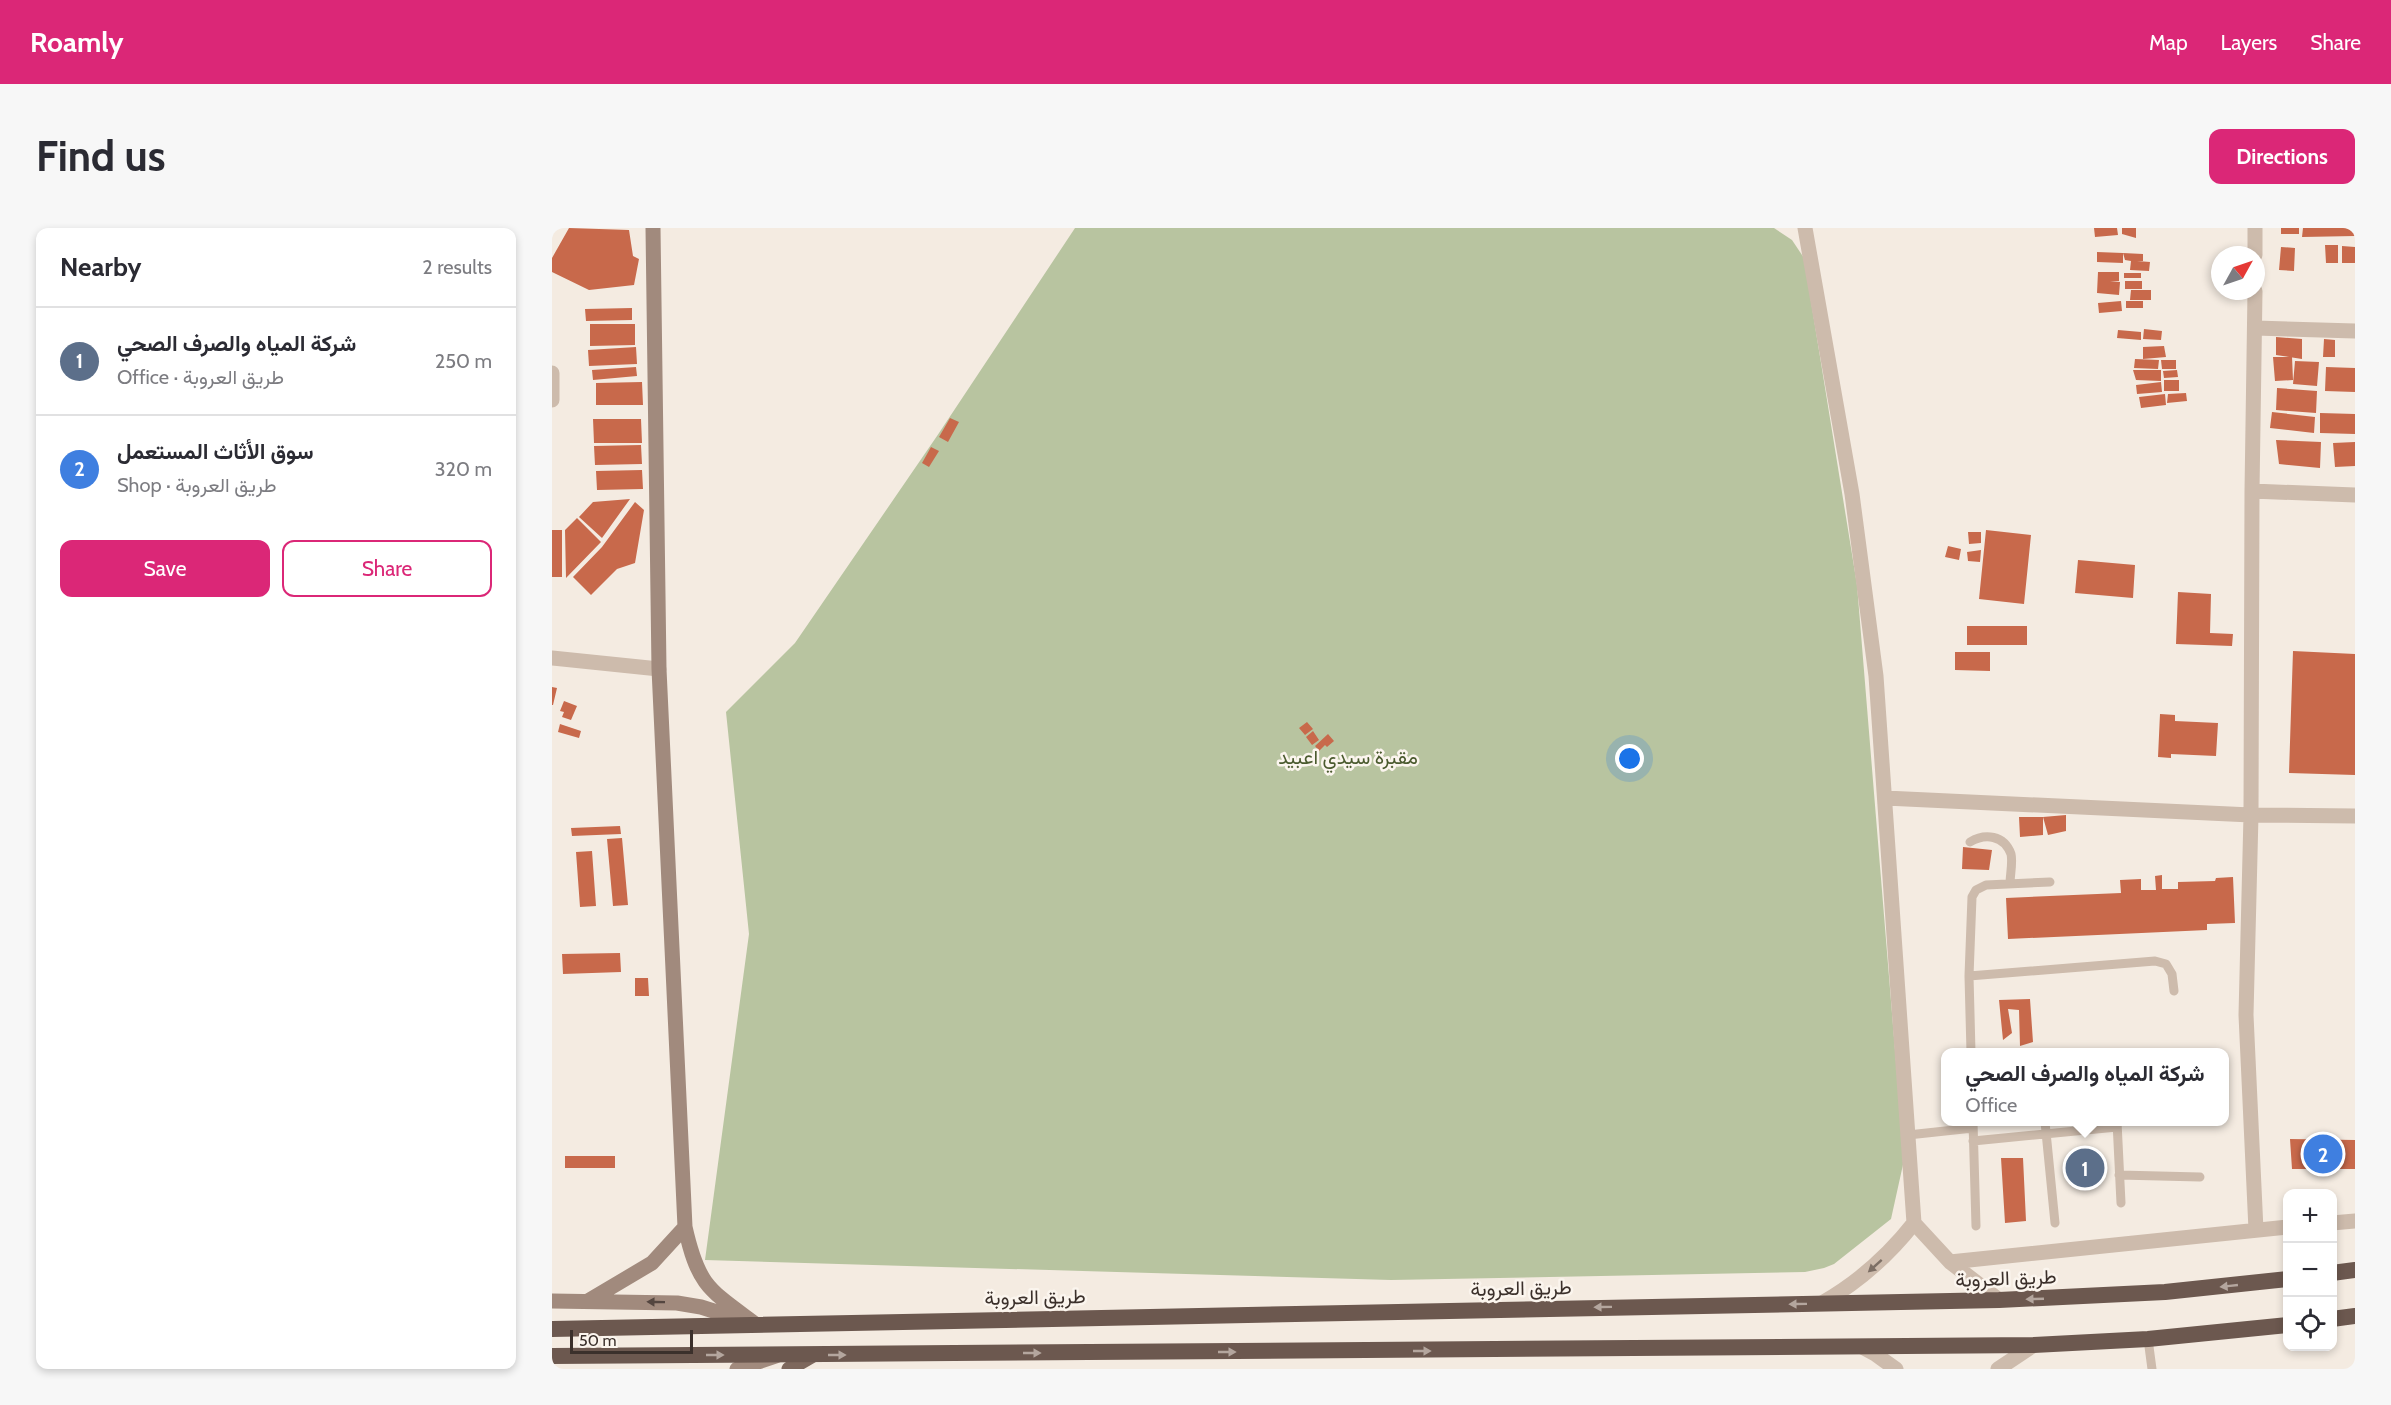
<!DOCTYPE html>
<meta charset="utf-8">
<style>
body{margin:0;font-family:Cabin,Vazirmatn,sans-serif;background:#f7f7f7;color:#2b2b33}
.controls{position:absolute;right:18px;bottom:18px;display:grid;overflow:hidden;border-radius:12px;box-shadow:0 3px 9px #0003}
.controls button{width:54px;height:54px;display:grid;place-items:center;padding:0;border:0;border-bottom:2px solid #e1e1e2;background:#fff;color:#2b2b33;font:30px sans-serif}
.compass{position:absolute;left:1659px;top:18px;width:54px;height:54px;border-radius:50%;background:#fff;box-shadow:0 3px 9px #0003;rotate:50deg}
.scale{position:absolute;left:18px;bottom:15px;width:123px;box-sizing:border-box;padding-left:6px;border:3px solid #3b302b;border-top:0;font-size:16px;line-height:21px;white-space:nowrap;color:#3b302b;-webkit-text-stroke:4px #fbf5ee;paint-order:stroke}
.you{position:absolute;left:1078px;top:531px;width:21px;height:21px;margin:-15px;border:4px solid #fff;border-radius:50%;background:#1a73e8;box-shadow:0 0 0 9px #1a73e833}
.badge{display:grid;place-items:center;width:39px;height:39px;border-radius:50%;background:#db2777;color:#fff;font-size:20px;font-weight:700}
.pin{position:absolute;translate:-50% -50%;border:3px solid #fff;box-shadow:0 2px 6px #0006}
.popup{position:absolute;left:1389px;top:820px;width:288px;height:78px;box-sizing:border-box;display:grid;place-content:center;border-radius:12px;background:#fff;filter:drop-shadow(0 2px 4px #0005);font-size:20px;white-space:nowrap;color:#7c7c81}
.popup b{font-size:22px;color:#2b2b33}
.popup::after{content:'';position:absolute;left:50%;top:100%;margin-left:-12px;border:12px solid transparent;border-top-color:#fff}
.list{margin:0;padding:0;list-style:none}
h2{display:flex;justify-content:space-between;align-items:center;height:78px;margin:0;padding:0 24px;font-size:26px}
h2 small{font-size:20px;font-weight:400;color:#7c7c81}
.list li{display:grid;grid-template-columns:39px 1fr auto;gap:18px;align-items:center;box-sizing:border-box;height:108px;padding:0 24px;border-top:2px solid #e1e1e2}
.list b{display:block;font-size:22px;white-space:nowrap}
.list p{margin:0;font-size:20px;white-space:nowrap;color:#7c7c81}
.list em{font-size:20px;font-style:normal;color:#7c7c81}
.actions{display:flex;gap:12px;padding:18px 24px}
.actions a{flex:1;padding:14px 0;border:2px solid #db2777;border-radius:12px;text-align:center;font-size:21px;color:#db2777}
.actions .main{background:#db2777;color:#fff}
.icon{flex:none;width:33px;height:33px;fill:none;stroke:currentColor;stroke-width:2;stroke-linecap:round;stroke-linejoin:round}
.map{position:relative;flex:none;width:1803px;height:1141px;overflow:hidden;border-radius:12px}
header{display:flex;align-items:center;gap:36px;box-sizing:border-box;height:84px;padding:0 30px;background:#db2777;color:#fff}
header strong{font-size:28px}
nav{display:flex;gap:33px;margin-inline-start:auto;font-size:21px}
.intro{display:flex;align-items:center;justify-content:space-between;box-sizing:border-box;height:144px;padding:0 36px}
h1{margin:0;font-size:42px}
.button{padding:15px 27px;border-radius:12px;background:#db2777;color:#fff;font-size:21px;font-weight:700}
main{display:flex;gap:36px;padding:0 36px}
aside{flex:1;background:#fff;border-radius:12px;box-shadow:0 3px 9px #0003}
.map>svg:first-child{display:block}
.green{fill:#b8c4a0}
.building{fill:#c8694b}
.lines{fill:none;stroke-linecap:round;stroke-linejoin:round}
.service{stroke:#cdbbac;stroke-width:9}
.minor{stroke:#cdbbac;stroke-width:15}
.tertiary{stroke:#cdbbac;stroke-width:15}
.secondary{stroke:#a18a7d;stroke-width:15}
.primary{stroke:#7d675c;stroke-width:15}
.trunk{stroke:#6c584f;stroke-width:16}
.oneway{fill:#7d6f65}
.oneway2{fill:#b4a69e}
.oneway3{fill:#544640}
.labels{text-anchor:middle;dominant-baseline:central;stroke-width:5;stroke-linejoin:round;paint-order:stroke}
.park-label{font-size:20px;fill:#4a5a2e;stroke:#fbf5ee}
.street-label{font-size:20px;fill:#3b302b;stroke:#fbf5ee}
</style>
<header>
<strong>Roamly</strong>
<nav><a>Map</a><a>Layers</a><a>Share</a></nav>
</header>
<div class="intro"><h1>Find us</h1><a class="button">Directions</a></div>
<main>
<aside>
<h2>Nearby<small>2 results</small></h2>
<ul class="list">
<li><span class="badge" style="background:#5c6f8a">1</span><div><b>شركة المياه والصرف الصحي</b><p>Office · طريق العروبة</p></div><em>250 m</em></li>
<li><span class="badge" style="background:#3f7fe0">2</span><div><b>سوق الأثاث المستعمل</b><p>Shop · طريق العروبة</p></div><em>320 m</em></li>
</ul>
<div class="actions"><a class="main">Save</a><a>Share</a></div>
</aside>
<div class="map">
<svg width="1803" height="1141" viewBox="0 0 1803 1141">
<rect width="100%" height="100%" fill="#f4ebe1"/>
<path class="green" d="M 523,0 L 1222,0 L 1240,12 L 1252,30 L 1305,357 L 1352,932 L 1339,991 L 1282,1036 L 1272,1040 L 1253,1044 L 839,1052 L 153,1032 L 197,706 L 174,484 L 243,415 L 385,208 Z"/>
<path class="building" d="M 17,0 L 77,2 L 81,28 L 87,31 L 82,57 L 37,62 L 0,44 L 0,30 Z
M 1542,0 L 1565,0 L 1566,7 L 1543,9 Z
M 1570,0 L 1584,0 L 1584,10 L 1570,6 Z
M 1729,0 L 1747,0 L 1747,6 L 1729,6 Z
M 1751,0 L 1803,0 L 1803,8 L 1750,9 Z
M 1773,17 L 1786,17 L 1786,35 L 1774,35 Z
M 1790,18 L 1803,19 L 1803,35 L 1790,35 Z
M 1729,19 L 1743,20 L 1742,43 L 1727,42 Z
M 1545,24 L 1571,25 L 1571,35 L 1545,34 Z
M 1571,25 L 1591,26 L 1591,33 L 1585,33 L 1598,34 L 1597,43 L 1578,42 L 1579,33 L 1573,32 Z
M 1546,44 L 1567,44 L 1567,53 L 1558,53 L 1568,54 L 1567,67 L 1545,65 Z
M 1572,45 L 1589,45 L 1589,50 L 1572,50 Z
M 1573,53 L 1590,53 L 1590,61 L 1573,61 Z
M 1579,62 L 1599,62 L 1599,72 L 1578,72 Z
M 1569,73 L 1570,83 L 1547,85 L 1546,75 Z
M 1574,73 L 1591,73 L 1591,80 L 1574,80 Z
M 80,80 L 80,92 L 34,93 L 33,81 Z
M 38,96 L 83,96 L 83,117 L 38,118 Z
M 1592,101 L 1610,103 L 1609,112 L 1591,111 Z
M 1566,102 L 1589,104 L 1589,112 L 1565,110 Z
M 1724,109 L 1750,111 L 1750,131 L 1724,127 Z
M 1772,111 L 1783,112 L 1783,129 L 1771,129 Z
M 1612,118 L 1614,129 L 1591,131 L 1591,119 Z
M 84,119 L 85,136 L 37,138 L 36,122 Z
M 1721,129 L 1740,129 L 1741,152 L 1723,153 Z
M 1583,131 L 1607,132 L 1606,141 L 1582,140 Z
M 1609,132 L 1624,132 L 1624,141 L 1610,141 Z
M 1743,133 L 1767,134 L 1765,158 L 1741,156 Z
M 84,139 L 85,148 L 41,152 L 40,142 Z
M 1774,139 L 1803,140 L 1803,164 L 1773,163 Z
M 1581,142 L 1609,142 L 1609,153 L 1584,152 Z
M 1625,142 L 1626,149 L 1612,150 L 1611,143 Z
M 1612,152 L 1627,152 L 1627,163 L 1612,163 Z
M 90,154 L 91,177 L 44,177 L 44,155 Z
M 1609,154 L 1610,164 L 1585,166 L 1584,157 Z
M 1725,160 L 1765,163 L 1764,185 L 1724,182 Z
M 1634,165 L 1635,173 L 1615,175 L 1616,166 Z
M 1613,166 L 1614,177 L 1589,180 L 1587,169 Z
M 1720,184 L 1763,189 L 1762,205 L 1718,200 Z
M 1768,185 L 1803,186 L 1803,206 L 1768,205 Z
M 398,190 L 407,194 L 396,214 L 387,209 Z
M 41,191 L 89,191 L 90,215 L 42,215 Z
M 1724,212 L 1769,214 L 1768,240 L 1727,236 Z
M 1803,214 L 1803,238 L 1783,239 L 1781,215 Z
M 89,217 L 90,236 L 43,237 L 42,218 Z
M 379,219 L 387,223 L 377,239 L 370,235 Z
M 90,242 L 91,261 L 45,262 L 44,243 Z
M 78,271 L 50,310 L 27,289 L 41,274 Z
M 83,274 L 92,282 L 83,335 L 65,341 L 39,367 L 21,349 L 50,319 Z
M 25,290 L 49,314 L 14,350 L 13,302 Z
M 0,302 L 10,302 L 10,349 L 0,349 Z
M 1434,302 L 1479,307 L 1472,376 L 1427,371 Z
M 1416,304 L 1429,304 L 1429,315 L 1417,316 Z
M 1396,318 L 1409,321 L 1407,332 L 1393,329 Z
M 1429,322 L 1428,334 L 1416,333 L 1415,324 Z
M 1526,332 L 1583,337 L 1581,370 L 1523,365 Z
M 1626,364 L 1659,366 L 1658,405 L 1681,406 L 1680,418 L 1624,416 Z
M 1415,398 L 1475,398 L 1475,417 L 1415,417 Z
M 1741,423 L 1803,426 L 1803,547 L 1737,545 Z
M 1403,424 L 1438,424 L 1438,443 L 1403,442 Z
M 0,459 L 5,460 L 1,477 L 0,477 Z
M 12,473 L 25,478 L 19,492 L 10,489 L 12,484 L 8,483 Z
M 1608,486 L 1623,487 L 1623,493 L 1666,495 L 1664,528 L 1619,526 L 1619,530 L 1606,529 Z
M 755,494 L 761,501 L 753,507 L 747,500 Z
M 8,496 L 29,503 L 27,510 L 6,504 Z
M 761,503 L 767,512 L 760,517 L 754,509 Z
M 776,506 L 782,513 L 775,519 L 773,517 L 767,523 L 763,518 Z
M 1514,587 L 1514,603 L 1496,607 L 1491,589 Z
M 1467,589 L 1491,589 L 1491,607 L 1468,609 Z
M 68,598 L 69,606 L 20,608 L 19,600 Z
M 70,610 L 76,677 L 61,678 L 55,611 Z
M 1411,619 L 1440,622 L 1437,642 L 1410,641 Z
M 40,623 L 44,678 L 28,679 L 24,624 Z
M 1610,647 L 1610,661 L 1626,661 L 1626,654 L 1663,653 L 1664,650 L 1681,649 L 1683,695 L 1655,696 L 1655,702 L 1456,711 L 1454,670 L 1569,665 L 1568,652 L 1589,651 L 1589,662 L 1604,662 L 1603,648 Z
M 68,725 L 69,744 L 11,746 L 10,726 Z
M 83,750 L 96,750 L 97,768 L 83,768 Z
M 1478,771 L 1481,814 L 1468,818 L 1467,782 L 1456,781 L 1460,805 L 1451,812 L 1447,772 Z
M 1738,911 L 1803,912 L 1803,941 L 1740,941 Z
M 13,928 L 63,928 L 63,940 L 13,940 Z
M 1449,930 L 1471,930 L 1474,993 L 1453,995 Z"/>
<g class="lines">
<path class="service" d="M 1418,614 C 1433,605 1452,607 1459,626 C 1461,634 1458,647 1458,656
M 1417,748 L 1603,733 L 1614,736 L 1620,746 L 1622,763
M 1419,824 L 1417,748 L 1420,669 L 1424,662 L 1434,657 L 1498,654
M 1421,894 L 1424,998
M 1493,894 L 1503,995
M 1565,894 L 1569,975
M 1356,907 L 1421,900
M 1421,913 L 1565,899
M 1567,947 L 1648,949
M 1596,1111 L 1600,1141"/>
<path class="minor" d="M 1253,0 L 1300,266 L 1324,448 L 1362,995 L 1398,1034 L 1447,1072
M 1703,27 L 1703,0
M 1703,63 L 1700,263 L 1699,587 L 1694,787 L 1704,1002
M 1703,100 L 1803,103
M 0,145 L 0,172
M 1700,263 L 1803,267
M 0,430 L 107,441
M 1333,570 L 1699,587 L 1803,588
M 1780,995 L 1803,993
M 1398,1034 L 1736,999
M 1270,1075 C 1307,1054 1336,1028 1362,995"/>
<path class="tertiary" d="M 1310,1119 L 1323,1126 L 1344,1141
M 1446,1141 L 1482,1117"/>
<path class="secondary" d="M 101,0 L 107,441 L 133,999 C 146,1057 156,1061 202,1095
M 0,1073 L 125,1075 L 149,1079 L 190,1092
M 36,1073 L 100,1035 L 133,999
M 185,1141 L 224,1128"/>
<path class="primary" d="M 237,1141 L 261,1127"/>
<path class="trunk" d="M 1780,1045 L 1803,1042
M 1780,1091 L 1803,1088
M 0,1101 L 1447,1072 L 1613,1064 L 1736,1051
M 0,1128 L 1482,1117 L 1596,1111 L 1736,1097"/>
</g>
<defs><path id="oneway-solid" d="M-6-.8H1V-3.2L6.5 0L1 3.2V.8H-6Z" transform="scale(1.5)"/></defs>
<use class="oneway" href="#oneway-solid" transform="translate(1323 1038) rotate(138)"/>
<g class="oneway2">
<use href="#oneway-solid" transform="translate(1677 1058) rotate(174)"/>
<use href="#oneway-solid" transform="translate(1483 1071) rotate(178)"/>
<use href="#oneway-solid" transform="translate(1246 1076) rotate(179)"/>
<use href="#oneway-solid" transform="translate(1051 1079) rotate(179)"/>
<use href="#oneway-solid" transform="translate(870 1123)"/>
<use href="#oneway-solid" transform="translate(675 1124)"/>
<use href="#oneway-solid" transform="translate(480 1125)"/>
<use href="#oneway-solid" transform="translate(163 1127)"/>
<use href="#oneway-solid" transform="translate(285 1127)"/>
</g>
<use class="oneway3" href="#oneway-solid" transform="translate(104 1074) rotate(-179)"/>
<g class="labels">
<g class="park-label">
<text x="796" y="529">مقبرة سيدي اعبيد</text>
</g>
<g class="street-label">
<text transform="translate(1454 1050) rotate(-2)">طريق العروبة</text>
<text transform="translate(969 1060) rotate(-1)">طريق العروبة</text>
<text transform="translate(483 1069) rotate(-1)">طريق العروبة</text>
</g>
</g>
</svg>
<div class="controls">
<button>+</button>
<button>−</button>
<button><svg class="icon" aria-label="locate" viewBox="0 0 24 24"><circle cx="12" cy="12" r="6"/><path d="M12 2v4M12 18v4M2 12h4M18 12h4"/></svg></button>
</div>
<svg class="compass" viewBox="-18 -18 36 36"><path d="M0-13l5 13h-10z" fill="#e53935"/><path d="M0 13l5-13h-10z" fill="#7c7c81"/></svg>
<div class="scale">50 m</div>
<div class="you"></div>
<div class="pin badge" style="left:1533px;top:940px;background:#5c6f8a">1</div>
<div class="popup"><b>شركة المياه والصرف الصحي</b>Office</div>
<div class="pin badge" style="left:1771px;top:926px;background:#3f7fe0">2</div>
</div>
</main>
